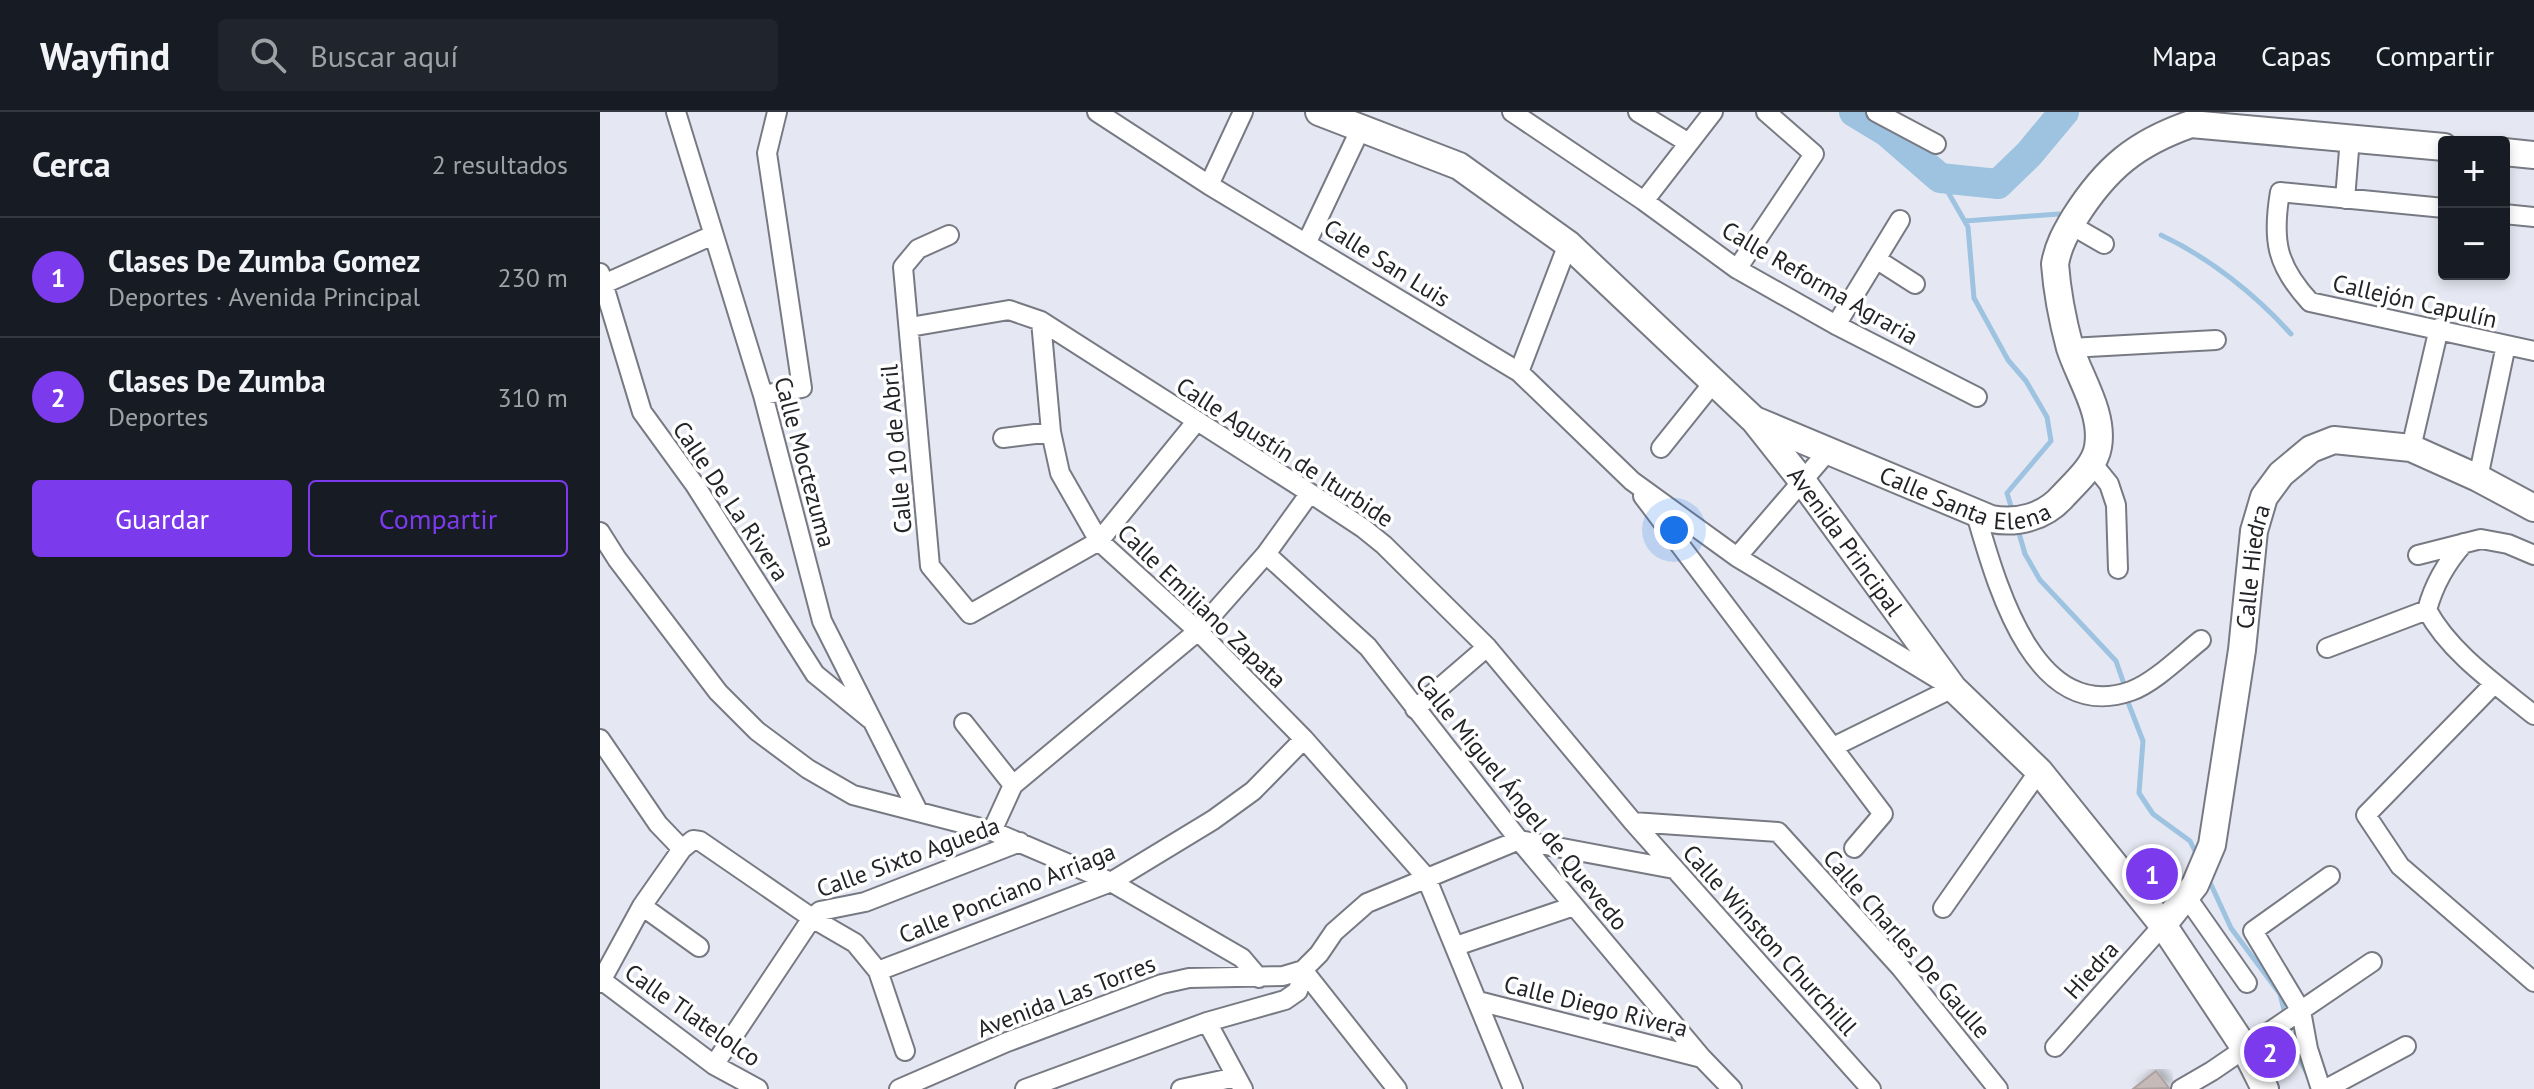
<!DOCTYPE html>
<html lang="es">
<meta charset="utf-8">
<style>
body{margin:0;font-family:"PT Sans",sans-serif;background:#20242c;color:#f1f3f6}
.controls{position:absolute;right:24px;top:24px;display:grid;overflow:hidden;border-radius:8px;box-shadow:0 4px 12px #0003}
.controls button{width:72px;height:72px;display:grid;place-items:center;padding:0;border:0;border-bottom:2px solid #363941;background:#171b24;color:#f1f3f6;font:40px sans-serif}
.you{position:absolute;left:1074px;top:418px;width:28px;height:28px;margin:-20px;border:6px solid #fff;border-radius:50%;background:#1a73e8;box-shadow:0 0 0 12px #1a73e833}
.badge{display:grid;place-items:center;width:52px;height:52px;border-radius:50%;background:#7c3aed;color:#fff;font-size:26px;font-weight:700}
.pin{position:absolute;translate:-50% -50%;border:4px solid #fff;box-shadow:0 2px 8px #0006}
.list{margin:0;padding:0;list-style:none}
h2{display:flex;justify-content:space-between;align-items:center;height:104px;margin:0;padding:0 32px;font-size:34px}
h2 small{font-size:26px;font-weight:400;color:#9ea1a6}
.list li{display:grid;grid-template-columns:52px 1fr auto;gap:24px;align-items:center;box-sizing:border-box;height:120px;padding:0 32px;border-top:2px solid #363941}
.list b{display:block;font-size:30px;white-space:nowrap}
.list p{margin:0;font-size:26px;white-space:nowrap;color:#9ea1a6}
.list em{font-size:26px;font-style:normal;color:#9ea1a6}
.actions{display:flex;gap:16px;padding:24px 32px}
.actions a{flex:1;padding:18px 0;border:2px solid #7c3aed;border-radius:8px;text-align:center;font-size:28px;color:#7c3aed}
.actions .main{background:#7c3aed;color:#fff}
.icon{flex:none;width:44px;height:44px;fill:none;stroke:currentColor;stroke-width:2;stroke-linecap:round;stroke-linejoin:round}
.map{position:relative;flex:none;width:1934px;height:977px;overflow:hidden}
header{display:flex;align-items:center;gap:48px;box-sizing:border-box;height:112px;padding:0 40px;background:#171b24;border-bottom:2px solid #363941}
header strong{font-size:38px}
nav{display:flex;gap:44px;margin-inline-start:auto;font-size:28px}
.search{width:560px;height:72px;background:#20242c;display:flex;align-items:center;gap:20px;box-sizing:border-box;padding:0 28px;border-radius:8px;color:#9ea1a6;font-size:30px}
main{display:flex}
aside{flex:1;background:#171b24}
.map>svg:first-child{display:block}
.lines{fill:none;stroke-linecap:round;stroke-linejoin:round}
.stream{stroke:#9dc3e1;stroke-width:5}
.river{stroke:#9dc3e1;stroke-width:30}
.building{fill:#c6bab9;stroke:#ada1a0;stroke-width:2;filter:url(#shadow)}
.street-casing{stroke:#787a83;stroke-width:22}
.secondary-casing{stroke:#787a83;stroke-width:30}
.street{stroke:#fff;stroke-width:18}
.secondary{stroke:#fff;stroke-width:26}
.labels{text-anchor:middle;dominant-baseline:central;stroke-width:7;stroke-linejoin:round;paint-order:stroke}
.street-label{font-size:24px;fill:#232427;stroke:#fff}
</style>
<header>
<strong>Wayfind</strong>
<div class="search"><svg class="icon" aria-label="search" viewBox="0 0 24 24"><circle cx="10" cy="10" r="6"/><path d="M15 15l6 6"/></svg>Buscar aquí</div>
<nav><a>Mapa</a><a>Capas</a><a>Compartir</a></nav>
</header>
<main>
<aside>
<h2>Cerca<small>2 resultados</small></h2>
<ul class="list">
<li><span class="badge">1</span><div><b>Clases De Zumba Gomez</b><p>Deportes · Avenida Principal</p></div><em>230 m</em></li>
<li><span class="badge">2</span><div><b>Clases De Zumba</b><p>Deportes</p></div><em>310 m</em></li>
</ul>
<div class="actions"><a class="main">Guardar</a><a>Compartir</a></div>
</aside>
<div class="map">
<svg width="1934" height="977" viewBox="0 0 1934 977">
<defs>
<filter id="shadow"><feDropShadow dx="4.5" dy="-4.5" stdDeviation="4" flood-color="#0004"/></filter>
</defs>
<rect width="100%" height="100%" fill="#e5e8f2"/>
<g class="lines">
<path class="stream" d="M 1340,66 L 1368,115 L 1374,186 L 1408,248 L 1426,269 L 1447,305 L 1451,329 L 1407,381 L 1413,401
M 1365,109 L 1459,102
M 1561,123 C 1610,146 1656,183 1691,222
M 1417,414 L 1425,442 L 1440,468 L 1516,549 L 1525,575
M 1526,585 L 1543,629 L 1539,681 L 1553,702 L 1590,729 L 1597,743
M 1608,766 L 1631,816 L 1680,882 L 1685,902
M 1688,912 L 1694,937 L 1709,965"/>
<path class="river" d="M 1254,0 L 1287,20 L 1340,66 L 1398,72 L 1429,42 L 1464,0"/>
</g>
<path class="building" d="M 1556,959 L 1569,976 L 1533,977 Z"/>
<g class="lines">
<g class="street-casing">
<path id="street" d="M 76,0 L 163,283 L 222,509 L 318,699
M 497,0 L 609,73 L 919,260 L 1032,369 L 1137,445 L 1343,570
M 912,0 L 1044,89 L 1137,157 L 1236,213 L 1377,285
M 1038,0 L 1087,30
M 1276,0 L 1336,32
M 609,73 L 643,0
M 1745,87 L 1750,26
M 1044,89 L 1113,0
M 1844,96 L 1680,80 C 1672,128 1676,153 1710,190 L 1934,239
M 1904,102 L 1934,105
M 1471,113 L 1504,132
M 349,123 L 318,137 L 303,155 L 330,454 L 370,502 L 499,429 L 596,310
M 707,130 L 760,18
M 1276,147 L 1315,172
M 1137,157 L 1214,42 L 1166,0
M 0,161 L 42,300 L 95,373 L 215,562 L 270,607
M 4,172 L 113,123
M 441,209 L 451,320 L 460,361 L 499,429 L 598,519 L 704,627 L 826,765 L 913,977
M 1236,213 L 1300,108
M 310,215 L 409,198 L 441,209 L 710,381 L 763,416 L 784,433 L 887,535 L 1033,710 L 1271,977
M 1470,236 L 1616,228
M 919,260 L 968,132
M 163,283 L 202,276 L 167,41 L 177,0
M 403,326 L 451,320
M 1061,336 L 1113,271
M 1811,336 L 1839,216
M 1492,351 L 1509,372 L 1516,393 L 1518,457
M 1878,366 L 1906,233
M 1043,384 L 1283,702 L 1254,736
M 1375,399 C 1395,466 1432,614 1531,579 C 1554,571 1582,543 1601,528
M 0,420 L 17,447 L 118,580 L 157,619 L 208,657 L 253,683 L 392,719 L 511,770 L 642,846 L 659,866
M 1864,431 C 1846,451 1834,472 1827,498 C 1850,541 1897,573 1934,603
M 666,442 L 768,535 L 919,728 L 1102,946 L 1132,977
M 1818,443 L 1881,427 L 1908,432 L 1934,443
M 1137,445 L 1229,338
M 1727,536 L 1827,498
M 1894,572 L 1766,703 L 1800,754 L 1934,870
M 815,597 L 887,535
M 364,611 L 413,673
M 0,627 L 58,712 L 82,737
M 1233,635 L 1353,576
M 1033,710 L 1178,720 L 1301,856 L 1398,977
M 392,719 L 413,673 L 598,519 L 666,442 L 710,381
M 1586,784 L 1647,871
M 42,794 L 99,835
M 1343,796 L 1439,659
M 856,834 L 974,794
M 703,858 L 797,977
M 278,859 L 511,770 L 613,708 L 653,679 L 704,627
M 0,867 L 114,953 L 158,977
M 0,871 L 42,794 L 82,737 L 93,728 L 100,729 L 212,806 L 255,831 L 278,859 L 305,939
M 878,889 L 1102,946
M 607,910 L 643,977
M 1455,935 L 1563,813
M 114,953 L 212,806 L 220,799 L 265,790 L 420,730
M 299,977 L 407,930 L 562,872 L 589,866 L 683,864 L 703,858 L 719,842 L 734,820 L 767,791 L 919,728 L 1074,757
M 425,977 L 607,910 L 685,888 L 698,879 L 703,858
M 581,977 L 636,965
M 1581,977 L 1612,959 L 1772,850
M 1721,977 L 1708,937 L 1701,899 L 1653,819 L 1730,764
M 1726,977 L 1806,934"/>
</g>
<g class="secondary-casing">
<g id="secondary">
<path id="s1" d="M 719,0 L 859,54 L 968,132 L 1154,308 L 1203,370 L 1353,576 L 1439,659 L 1563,813 L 1644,935 L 1665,977"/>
<path d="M 1904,40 L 1934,43"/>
<path id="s2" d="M 1157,309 L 1391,407 C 1417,412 1445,405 1463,384 C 1475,371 1495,354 1498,335 C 1504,301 1480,267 1470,236 C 1463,210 1457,179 1455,152 C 1458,134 1466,120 1475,105 C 1506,56 1536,31 1591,12 L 1844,35"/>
<path id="s3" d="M 1563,813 L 1595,773 L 1612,733 L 1642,538 L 1654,419 L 1664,385 L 1681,362 L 1711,337 L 1734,328 L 1811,336 L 1878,366 L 1934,396"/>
</g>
</g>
<use href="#street" class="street"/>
<use href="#secondary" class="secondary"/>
</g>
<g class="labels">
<g class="street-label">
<text transform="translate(787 151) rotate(32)">Calle San Luis</text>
<text transform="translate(1220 171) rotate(30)">Calle Reforma Agraria</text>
<text transform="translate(1815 189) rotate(13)">Callejón Capulín</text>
<text transform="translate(296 337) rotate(-95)">Calle 10 de Abril</text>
<text transform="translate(685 340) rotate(33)">Calle Agustín de Iturbide</text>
<text transform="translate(205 350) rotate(75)">Calle Moctezuma</text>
<text stroke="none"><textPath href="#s2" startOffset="224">Calle Santa Elena</textPath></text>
<text transform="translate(131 389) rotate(56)">Calle De La Rivera</text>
<text stroke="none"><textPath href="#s1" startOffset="692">Avenida Principal</textPath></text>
<text stroke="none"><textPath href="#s3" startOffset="376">Calle Hiedra</textPath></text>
<text transform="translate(602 494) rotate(44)">Calle Emiliano Zapata</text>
<text transform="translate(922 690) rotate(51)">Calle Miguel Ángel de Quevedo</text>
<text transform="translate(308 745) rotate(-20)">Calle Sixto Agueda</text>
<text transform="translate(407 781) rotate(-22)">Calle Ponciano Arriaga</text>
<text transform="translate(1170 828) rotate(48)">Calle Winston Churchilll</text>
<text transform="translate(1307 832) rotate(49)">Calle Charles De Gaulle</text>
<text transform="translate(1491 858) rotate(-48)">Hiedra</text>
<text transform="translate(466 884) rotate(-21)">Avenida Las Torres</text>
<text transform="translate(996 894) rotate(14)">Calle Diego Rivera</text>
<text transform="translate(93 903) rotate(35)">Calle Tlatelolco</text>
</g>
</g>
</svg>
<div class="controls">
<button>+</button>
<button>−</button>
</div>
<div class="you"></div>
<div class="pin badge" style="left:1552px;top:762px">1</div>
<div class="pin badge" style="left:1670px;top:940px">2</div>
</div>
</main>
